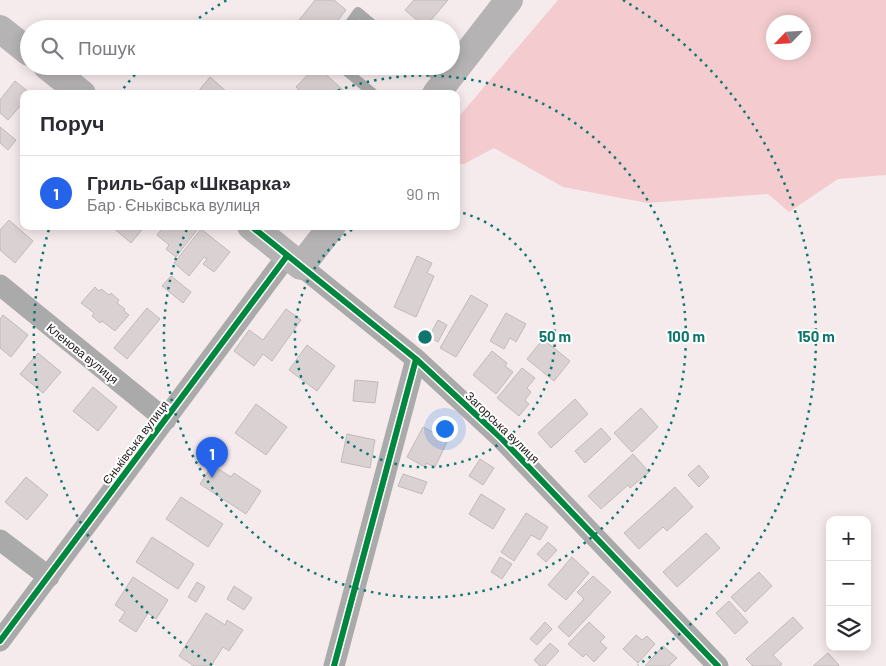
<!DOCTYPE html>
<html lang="uk">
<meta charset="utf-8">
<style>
body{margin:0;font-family:Barlow,sans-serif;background:#f7f7f7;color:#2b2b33}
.controls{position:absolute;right:15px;bottom:15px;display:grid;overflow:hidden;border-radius:10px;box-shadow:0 2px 12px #0003}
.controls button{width:45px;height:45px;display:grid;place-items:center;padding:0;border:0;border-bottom:1px solid #e1e1e2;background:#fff;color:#2b2b33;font:25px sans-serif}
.compass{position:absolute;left:766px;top:15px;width:45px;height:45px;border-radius:50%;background:#fff;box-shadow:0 2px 12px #0003;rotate:245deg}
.you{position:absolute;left:444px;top:428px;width:18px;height:18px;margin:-12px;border:4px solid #fff;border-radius:50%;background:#1a73e8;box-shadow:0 0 0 8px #1a73e833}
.badge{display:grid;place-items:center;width:32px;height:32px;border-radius:50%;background:#2563eb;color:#fff;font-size:16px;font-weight:700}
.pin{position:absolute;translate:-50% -41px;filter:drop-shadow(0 1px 2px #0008)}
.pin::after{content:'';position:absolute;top:26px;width:18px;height:15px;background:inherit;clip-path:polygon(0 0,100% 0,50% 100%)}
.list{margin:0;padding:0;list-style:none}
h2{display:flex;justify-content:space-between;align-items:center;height:65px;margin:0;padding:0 20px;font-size:21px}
h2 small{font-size:16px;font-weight:400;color:#7c7c81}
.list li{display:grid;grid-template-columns:32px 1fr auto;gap:15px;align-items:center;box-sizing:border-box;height:75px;padding:0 20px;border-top:1px solid #e1e1e2}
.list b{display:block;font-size:19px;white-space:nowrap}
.list p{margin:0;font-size:16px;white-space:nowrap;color:#7c7c81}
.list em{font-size:16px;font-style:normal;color:#7c7c81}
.icon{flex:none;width:28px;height:28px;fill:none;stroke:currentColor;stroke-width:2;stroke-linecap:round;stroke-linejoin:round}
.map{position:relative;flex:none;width:886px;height:666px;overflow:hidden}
.search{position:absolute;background:#fff;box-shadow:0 2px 12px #0003;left:20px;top:20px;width:440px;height:55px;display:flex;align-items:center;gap:12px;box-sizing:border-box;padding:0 18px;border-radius:28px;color:#7c7c81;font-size:19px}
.panel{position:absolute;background:#fff;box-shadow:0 2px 12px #0003;left:20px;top:90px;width:440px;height:140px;border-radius:10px}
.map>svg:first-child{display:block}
.green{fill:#f4cccf;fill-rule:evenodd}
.building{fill:#dad1d2;stroke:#c2baba}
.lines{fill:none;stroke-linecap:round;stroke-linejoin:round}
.lane{stroke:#abaaab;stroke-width:10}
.street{stroke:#abaaab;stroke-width:21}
.secondary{stroke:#b6b3b4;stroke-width:28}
.cycleway-casing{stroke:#fff;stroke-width:9}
.cycleway{stroke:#00873e;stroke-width:6}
.ring{fill:none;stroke:#0f766e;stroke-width:2.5;stroke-dasharray:2.5 5}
.labels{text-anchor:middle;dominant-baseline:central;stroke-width:4;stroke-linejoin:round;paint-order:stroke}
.street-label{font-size:12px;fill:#241d1d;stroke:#fff}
.centre{fill:#0f766e;stroke:#fff;stroke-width:2.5}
.ring-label{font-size:15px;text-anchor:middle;font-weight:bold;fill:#0f766e;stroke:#fff;stroke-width:4;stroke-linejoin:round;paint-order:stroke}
</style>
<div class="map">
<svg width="886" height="666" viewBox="0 0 886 666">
<rect width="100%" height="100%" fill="#f6ebec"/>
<path class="green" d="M 558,0 L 886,0 L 886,175 L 838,179 L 789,212 L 768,194 L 647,203 L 563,187 L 494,148 L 464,164 L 456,164 L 456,120 ZM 774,22 L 804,22 L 804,52 L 774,52 Z"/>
<path class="building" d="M 315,0 L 334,0 L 346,10 L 331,29 L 292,29 Z
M 414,0 L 448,0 L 425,27 L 405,10 Z
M 316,66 L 317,66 L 347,94 L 303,94 L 296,87 Z
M 373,66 L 385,66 L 380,72 Z
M 210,77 L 226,91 L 223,94 L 196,94 Z
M 15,81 L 31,94 L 24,94 L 24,107 L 21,105 L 8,120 L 0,113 L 0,100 Z
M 0,127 L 16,140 L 8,150 L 0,143 Z
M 9,220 L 33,241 L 15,263 L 0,250 L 0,230 Z
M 111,226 L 145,226 L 131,243 Z
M 164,226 L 192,226 L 197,230 L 176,257 L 166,249 L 169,245 L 157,235 Z
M 201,229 L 230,252 L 214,272 L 203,264 L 207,259 L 204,257 L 189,276 L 174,263 Z
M 417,256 L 432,263 L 427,273 L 434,276 L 416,317 L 394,307 Z
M 171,276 L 191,292 L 183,303 L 162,286 Z
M 95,287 L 99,291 L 101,289 L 109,295 L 111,293 L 119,300 L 117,303 L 125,309 L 124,311 L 129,315 L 115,331 L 102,321 L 100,323 L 92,316 L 94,313 L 81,303 Z
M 471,295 L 488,305 L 456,357 L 440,348 Z
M 147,308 L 160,319 L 127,359 L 114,348 Z
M 286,309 L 301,320 L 272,361 L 263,354 L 254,366 L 234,351 L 249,330 L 263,340 Z
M 506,313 L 526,324 L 516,342 L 510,338 L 504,349 L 490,341 Z
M 3,315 L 28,335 L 11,357 L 0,348 L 0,319 Z
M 438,320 L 447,325 L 438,342 L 429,337 Z
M 543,339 L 570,361 L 554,381 L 527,359 Z
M 307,345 L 335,366 L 317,391 L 289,370 Z
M 492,351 L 507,363 L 505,366 L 513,372 L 496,394 L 473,375 Z
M 38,353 L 61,372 L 43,393 L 20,374 Z
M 522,368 L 535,378 L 527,388 L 531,392 L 525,400 L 529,404 L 519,416 L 497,398 Z
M 355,380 L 378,382 L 375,403 L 353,401 Z
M 93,387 L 117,407 L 98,431 L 73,411 Z
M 575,399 L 588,414 L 551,448 L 538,433 Z
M 256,404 L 287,427 L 266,455 L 235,433 Z
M 641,408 L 658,427 L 632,452 L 614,433 Z
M 423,427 L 448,440 L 435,467 L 426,463 L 425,467 L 407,457 Z
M 601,428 L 611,439 L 585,463 L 575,451 Z
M 347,434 L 375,440 L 370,468 L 341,462 Z
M 633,454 L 649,472 L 630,488 L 628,485 L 601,509 L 588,496 Z
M 480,459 L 494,468 L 483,485 L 469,476 Z
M 212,465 L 231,477 L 234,473 L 261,491 L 246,514 L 200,484 Z
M 699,465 L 709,477 L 699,487 L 688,475 Z
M 403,474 L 427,482 L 422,494 L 398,486 Z
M 26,477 L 48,495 L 27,520 L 5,502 Z
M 675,487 L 693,507 L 667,531 L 663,527 L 639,549 L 624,533 Z
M 481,494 L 505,509 L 493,529 L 469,514 Z
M 181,497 L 223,524 L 208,547 L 166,519 Z
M 526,513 L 548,527 L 540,540 L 531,535 L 514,561 L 501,552 Z
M 706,533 L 720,548 L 677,587 L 663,572 Z
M 152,537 L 194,564 L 178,589 L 136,562 Z
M 548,542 L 557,550 L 546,562 L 537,554 Z
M 500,557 L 512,564 L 502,579 L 491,572 Z
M 572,557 L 589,573 L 566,600 L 548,585 Z
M 759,572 L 772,586 L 745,612 L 731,597 Z
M 593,576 L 611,592 L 569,637 L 558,627 L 584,599 L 577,592 Z
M 133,577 L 168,600 L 156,619 L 148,613 L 136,632 L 119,621 L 125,612 L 115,605 Z
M 197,582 L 205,587 L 196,602 L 188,597 Z
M 234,586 L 252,598 L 244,610 L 227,599 Z
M 729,601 L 748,622 L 735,634 L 716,613 Z
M 206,613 L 225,625 L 227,620 L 243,630 L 229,651 L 223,647 L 211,666 L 194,666 L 179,656 Z
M 793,617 L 803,628 L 773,655 L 782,664 L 780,666 L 753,666 L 746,659 Z
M 545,622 L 552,629 L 537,645 L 530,639 Z
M 589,622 L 605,637 L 600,642 L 607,648 L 594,662 L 586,654 L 583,657 L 568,644 Z
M 636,635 L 642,640 L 647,636 L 655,644 L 638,663 L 623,649 Z
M 550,643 L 559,651 L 545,666 L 540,666 L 534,660 Z
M 663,646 L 677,658 L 669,666 L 645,666 Z
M 828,653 L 839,665 L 838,666 L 813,666 Z"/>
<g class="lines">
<path class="lane" d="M 346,29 L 358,12 L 378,29
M 340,66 L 374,94
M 424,66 L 444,82"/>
<path class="street" d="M 301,266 L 416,359 L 500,437 L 718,666
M 0,285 L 166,420
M 0,540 L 49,577
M 0,641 L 287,256
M 334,666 L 416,359"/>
<path class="secondary" d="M 0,29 L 29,52
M 47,66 L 82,94
M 436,94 L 509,0
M 251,226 L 301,266 L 332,226"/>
<g class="cycleway-casing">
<path id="cycleway" d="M 251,226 L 416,359 L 500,437 L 718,666
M 0,641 L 287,256
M 334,666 L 416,359"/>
</g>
<use href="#cycleway" class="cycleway"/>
</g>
<g class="ring">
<path d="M456 211A130 130 0 1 1 356 227"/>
<path d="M331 93A261 261 0 1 1 188 227"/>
<path d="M212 665A391 391 0 0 1 49 229M119 94A391 391 0 0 1 141 68M187 27A391 391 0 0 1 227 0M623 0A391 391 0 0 1 638 665"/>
</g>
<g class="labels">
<g class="street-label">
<text transform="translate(83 353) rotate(39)">Кленова вулиця</text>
<text transform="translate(503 427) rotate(44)">Загорська вулиця</text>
<text transform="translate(135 442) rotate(-53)">Єньківська вулиця</text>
</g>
</g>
<circle cx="425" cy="337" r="8" class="centre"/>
<g class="ring-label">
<text x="555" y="342">50 m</text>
<text x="686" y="342">100 m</text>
<text x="816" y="342">150 m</text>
</g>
</svg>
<div class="controls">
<button>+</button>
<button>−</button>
<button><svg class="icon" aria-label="layers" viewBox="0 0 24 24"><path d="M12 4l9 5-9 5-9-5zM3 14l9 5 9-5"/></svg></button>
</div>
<svg class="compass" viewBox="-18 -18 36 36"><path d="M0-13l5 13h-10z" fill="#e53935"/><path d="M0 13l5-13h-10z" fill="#7c7c81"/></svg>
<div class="you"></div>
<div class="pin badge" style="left:212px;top:478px">1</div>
<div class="search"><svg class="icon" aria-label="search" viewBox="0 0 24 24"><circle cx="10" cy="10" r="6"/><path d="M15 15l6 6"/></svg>Пошук</div>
<section class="panel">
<h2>Поруч<small></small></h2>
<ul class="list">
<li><span class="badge">1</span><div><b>Гриль-бар «Шкварка»</b><p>Бар · Єньківська вулиця</p></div><em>90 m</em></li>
</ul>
</section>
</div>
